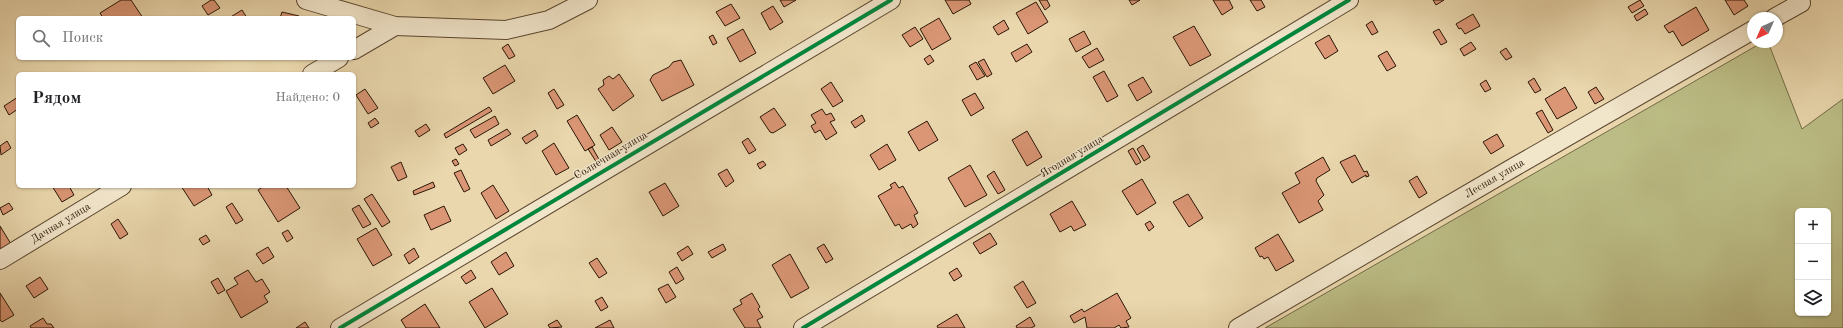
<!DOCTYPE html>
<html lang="ru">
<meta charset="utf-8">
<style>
body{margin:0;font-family:"Old Standard TT",serif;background:#f6f6f6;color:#202124}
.controls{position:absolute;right:12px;bottom:12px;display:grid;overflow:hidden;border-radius:6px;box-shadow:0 1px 3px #0004}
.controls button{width:36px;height:36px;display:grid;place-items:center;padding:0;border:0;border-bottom:1px solid #e0e0e0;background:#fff;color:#202124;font:20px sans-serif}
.compass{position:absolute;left:1747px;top:12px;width:36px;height:36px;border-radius:50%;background:#fff;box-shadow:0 1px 3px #0004;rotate:225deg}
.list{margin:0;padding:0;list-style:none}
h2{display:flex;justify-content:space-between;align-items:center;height:52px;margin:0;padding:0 16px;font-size:17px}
h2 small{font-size:13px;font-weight:400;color:#757577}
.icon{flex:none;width:22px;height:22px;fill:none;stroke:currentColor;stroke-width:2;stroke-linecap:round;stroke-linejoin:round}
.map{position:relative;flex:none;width:1843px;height:328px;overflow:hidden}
.search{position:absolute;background:#fff;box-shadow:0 1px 3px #0004;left:16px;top:16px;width:340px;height:44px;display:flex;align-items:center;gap:10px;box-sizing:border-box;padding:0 14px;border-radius:6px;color:#757577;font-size:15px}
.panel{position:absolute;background:#fff;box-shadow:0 1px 3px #0004;left:16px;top:72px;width:340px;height:116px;border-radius:6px}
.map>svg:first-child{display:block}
.green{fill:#bcbd86;stroke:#736a46;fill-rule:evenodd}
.building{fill:#da9675;stroke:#2a1605}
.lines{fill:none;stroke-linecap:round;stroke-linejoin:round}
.minor-casing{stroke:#5a462f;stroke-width:20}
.minor{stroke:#f1e5ca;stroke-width:18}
.cycleway-casing{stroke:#f1e5ca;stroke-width:6}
.cycleway{stroke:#00873e;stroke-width:4}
.labels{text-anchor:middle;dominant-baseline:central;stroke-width:3;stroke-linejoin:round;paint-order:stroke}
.street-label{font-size:11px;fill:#2a1605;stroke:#f1e5ca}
</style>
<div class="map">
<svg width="1843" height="328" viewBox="0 0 1843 328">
<rect width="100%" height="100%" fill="#ead7ad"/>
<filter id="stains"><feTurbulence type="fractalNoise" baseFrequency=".005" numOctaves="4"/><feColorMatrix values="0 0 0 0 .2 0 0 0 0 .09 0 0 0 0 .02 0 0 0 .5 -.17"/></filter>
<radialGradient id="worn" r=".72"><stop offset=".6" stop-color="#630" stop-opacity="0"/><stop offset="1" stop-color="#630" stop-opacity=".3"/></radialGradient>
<path class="green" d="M 1763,42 L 1768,42 L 1802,129 L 1843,99 L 1843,328 L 1265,328 ZM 1798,211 L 1828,211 L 1828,313 L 1798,313 Z"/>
<path class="building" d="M 121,0 L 131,0 L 143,18 L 103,18 L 100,13 Z
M 211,0 L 214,0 L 220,8 L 208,15 L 202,6 Z
M 780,0 L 796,0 L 784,7 Z
M 945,0 L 969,0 L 971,4 L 953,14 Z
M 1039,0 L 1047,0 L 1050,6 L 1045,10 Z
M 1129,0 L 1140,0 L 1132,5 Z
M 1213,0 L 1229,0 L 1233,8 L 1222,15 Z
M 1250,0 L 1261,0 L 1265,7 L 1257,11 Z
M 1433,0 L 1444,0 L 1436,5 Z
M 1640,0 L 1644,6 L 1632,13 L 1628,7 Z
M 1725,0 L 1744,0 L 1748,6 L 1734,15 Z
M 1036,2 L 1048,22 L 1028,34 L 1016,13 Z
M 731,4 L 740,18 L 725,26 L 716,12 Z
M 773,6 L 783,22 L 770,30 L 761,13 Z
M 1696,7 L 1709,30 L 1682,46 L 1673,31 L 1669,33 L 1664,26 Z
M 1645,9 L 1648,14 L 1637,21 L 1634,16 Z
M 242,10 L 247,18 L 229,18 Z
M 282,12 L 299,16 L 298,18 L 280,18 Z
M 1473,14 L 1480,26 L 1465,34 L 1461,28 L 1459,29 L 1456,24 Z
M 939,18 L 951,39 L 932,50 L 920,29 Z
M 1004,20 L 1009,29 L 998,35 L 993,27 Z
M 1372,21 L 1378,32 L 1372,35 L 1366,25 Z
M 1194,26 L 1211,55 L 1190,66 L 1173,37 Z
M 915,27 L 923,39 L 910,47 L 902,35 Z
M 743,29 L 756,53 L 740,62 L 727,38 Z
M 1439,29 L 1447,42 L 1441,45 L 1433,32 Z
M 1084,31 L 1091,44 L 1076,52 L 1069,39 Z
M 713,35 L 717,43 L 713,45 L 709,37 Z
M 1329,35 L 1338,51 L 1325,59 L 1315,43 Z
M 1471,42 L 1476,49 L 1464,56 L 1460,49 Z
M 508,44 L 515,56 L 509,59 L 502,48 Z
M 1027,44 L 1032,52 L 1016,62 L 1011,53 Z
M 1097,48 L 1104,60 L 1089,68 L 1082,57 Z
M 1506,48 L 1512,57 L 1506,60 L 1500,52 Z
M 1387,51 L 1396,66 L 1387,71 L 1378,56 Z
M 930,55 L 934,61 L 928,65 L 924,59 Z
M 984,59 L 992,74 L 987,77 L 978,62 Z
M 681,60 L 694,85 L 662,101 L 650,80 L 653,75 L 669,67 L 673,62 Z
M 976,62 L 985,76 L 977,80 L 969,66 Z
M 505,65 L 515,81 L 493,94 L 483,78 Z
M 1104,71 L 1118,96 L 1107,102 L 1093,77 Z
M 619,74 L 634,96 L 613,111 L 598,89 L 604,85 L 603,80 L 609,76 L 613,79 Z
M 1143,77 L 1152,92 L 1137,101 L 1128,85 Z
M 1534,78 L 1541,90 L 1535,93 L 1528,82 Z
M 1486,80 L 1491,89 L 1485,92 L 1480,84 Z
M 831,82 L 843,101 L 833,107 L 821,89 Z
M 1565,87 L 1577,108 L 1557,119 L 1545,99 Z
M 1596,87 L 1604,99 L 1595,104 L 1588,92 Z
M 365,89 L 378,108 L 368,114 L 356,95 Z
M 554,89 L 564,105 L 557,109 L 548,93 Z
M 975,93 L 984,108 L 971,116 L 962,100 Z
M 18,97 L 18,109 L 9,115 L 4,106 Z
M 489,107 L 492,111 L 446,138 L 444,134 Z
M 774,108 L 786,125 L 773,133 L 770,132 L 760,117 Z
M 822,109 L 826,115 L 831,113 L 835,120 L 830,122 L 837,133 L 826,140 L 820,130 L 815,133 L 811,126 L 816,123 L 811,115 Z
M 1542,110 L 1553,130 L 1548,133 L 1536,113 Z
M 577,115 L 595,145 L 585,151 L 567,121 Z
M 862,115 L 865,121 L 855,128 L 851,122 Z
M 495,116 L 499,124 L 475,138 L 470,130 Z
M 375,118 L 379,123 L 371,128 L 368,123 Z
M 927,121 L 938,140 L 919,151 L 908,132 Z
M 426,124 L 430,130 L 419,137 L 415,131 Z
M 612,127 L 622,142 L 609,150 L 600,135 Z
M 507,129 L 511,134 L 491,146 L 488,140 Z
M 535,130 L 538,136 L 526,144 L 522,138 Z
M 1027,131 L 1042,157 L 1027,166 L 1012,140 Z
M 1497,134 L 1504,146 L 1491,154 L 1483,142 Z
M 748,138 L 756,150 L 749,154 L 742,142 Z
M 7,141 L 11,148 L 1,155 L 0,146 Z
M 554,143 L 569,168 L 556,175 L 542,151 Z
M 463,144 L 467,150 L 459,155 L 455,148 Z
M 887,144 L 896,160 L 879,170 L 870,155 Z
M 1143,145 L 1150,157 L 1144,161 L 1137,149 Z
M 592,147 L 600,161 L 597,163 L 588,149 Z
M 1133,148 L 1141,162 L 1136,165 L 1128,151 Z
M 1355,155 L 1364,172 L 1367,171 L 1369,176 L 1366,177 L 1366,175 L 1352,183 L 1340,162 Z
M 1323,157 L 1330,170 L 1317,178 L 1316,181 L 1324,195 L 1318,201 L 1323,210 L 1299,223 L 1282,193 L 1300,183 L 1295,173 Z
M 456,159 L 459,164 L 455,166 L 452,161 Z
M 763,161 L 766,165 L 760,169 L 757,164 Z
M 401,162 L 407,177 L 398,181 L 391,167 Z
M 970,165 L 987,195 L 965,207 L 948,178 Z
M 727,169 L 734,181 L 726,187 L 718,174 Z
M 461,170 L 470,189 L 464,192 L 454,173 Z
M 994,171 L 1005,190 L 998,194 L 987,176 Z
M 1417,176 L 1427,193 L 1419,198 L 1409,181 Z
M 1142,179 L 1156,203 L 1137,215 L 1122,191 Z
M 433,182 L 435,187 L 414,195 L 413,191 Z
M 895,182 L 899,188 L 903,186 L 918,213 L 914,215 L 918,224 L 913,228 L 911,224 L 902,229 L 899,224 L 895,226 L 878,196 L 892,188 L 890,185 Z
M 665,183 L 679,206 L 663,216 L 649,192 Z
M 493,185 L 509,211 L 496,219 L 481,193 Z
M 52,186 L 69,186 L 74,195 L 62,202 Z
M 181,186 L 207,186 L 212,195 L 194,206 Z
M 264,186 L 286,186 L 300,208 L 278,222 L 258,190 Z
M 372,194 L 390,222 L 382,227 L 364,199 Z
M 1188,194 L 1203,218 L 1189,227 L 1173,202 Z
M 1072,201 L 1086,225 L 1074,231 L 1071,226 L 1060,232 L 1050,214 Z
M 9,203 L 13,209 L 3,215 L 0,208 Z
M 232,203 L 243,220 L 236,224 L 226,207 Z
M 359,205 L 371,224 L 363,228 L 352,209 Z
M 444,206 L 451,221 L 431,230 L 424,215 Z
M 118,219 L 128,234 L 120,239 L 111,224 Z
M 1150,221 L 1154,227 L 1149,231 L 1145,224 Z
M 0,226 L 11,244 L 0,251 Z
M 376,228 L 392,255 L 373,266 L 357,239 Z
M 288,230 L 293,238 L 287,242 L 282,233 Z
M 990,233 L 997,244 L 980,254 L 973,243 Z
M 1278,234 L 1294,261 L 1276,271 L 1268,257 L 1264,259 L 1262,256 L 1260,257 L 1255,248 Z
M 206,235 L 210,241 L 203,245 L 199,239 Z
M 723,244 L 726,250 L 712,258 L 708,252 Z
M 824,244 L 833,259 L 826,263 L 817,248 Z
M 688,246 L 693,254 L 682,261 L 677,253 Z
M 268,247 L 274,257 L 263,264 L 256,254 Z
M 414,248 L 419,257 L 409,264 L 404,255 Z
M 506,252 L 514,266 L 499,275 L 491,262 Z
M 790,254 L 809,288 L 791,298 L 772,265 Z
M 597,258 L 607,273 L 599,278 L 589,263 Z
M 677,267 L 684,279 L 676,284 L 669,272 Z
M 957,268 L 962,276 L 954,281 L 949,273 Z
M 248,270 L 256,282 L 262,279 L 270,292 L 264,296 L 268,302 L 241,318 L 226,291 L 238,284 L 234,278 Z
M 471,270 L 476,278 L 466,284 L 461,277 Z
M 40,277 L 48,289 L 34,298 L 26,286 Z
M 218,278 L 225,290 L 218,294 L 211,282 Z
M 1023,281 L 1036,303 L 1027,308 L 1014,287 Z
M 668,284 L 676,297 L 666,303 L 658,289 Z
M 492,288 L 508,314 L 485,328 L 469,302 Z
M 0,293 L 14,315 L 2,322 L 0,320 Z
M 752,293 L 760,307 L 758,309 L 763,317 L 757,320 L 761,328 L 745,328 L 733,309 L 742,304 L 740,300 Z
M 1117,293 L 1131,318 L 1126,321 L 1129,327 L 1121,328 L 1119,325 L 1114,328 L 1087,328 L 1085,317 L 1074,323 L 1070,316 L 1082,309 L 1084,312 Z
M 602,297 L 608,307 L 601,311 L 595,301 Z
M 425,304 L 440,328 L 406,328 L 401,320 Z
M 957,314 L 965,328 L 938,328 L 937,326 Z
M 1030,317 L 1035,326 L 1031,328 L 1017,328 L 1016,326 Z
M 43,318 L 47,324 L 51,324 L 54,328 L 31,328 L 30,326 Z
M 557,320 L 562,327 L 550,328 L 548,325 Z
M 610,320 L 614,328 L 595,328 Z
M 305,322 L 309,328 L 296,328 Z"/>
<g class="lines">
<g class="minor-casing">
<g id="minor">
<path d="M 306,0 L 395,26 L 506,30 L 549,20 L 588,0"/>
<path d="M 1774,18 L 1801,3 L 1800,0"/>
<path d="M 354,50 L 395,26"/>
<path d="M 312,74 L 339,58"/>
<path id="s1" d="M 0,260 L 122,186"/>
<path d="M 340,328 L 891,0"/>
<path d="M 803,328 L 1349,0"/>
<path id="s2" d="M 1238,328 L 1516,166 L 1753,30"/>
</g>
</g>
<use href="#minor" class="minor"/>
<g class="cycleway-casing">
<path id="cycleway" d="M 340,328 L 891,0
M 803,328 L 1349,0"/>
</g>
<use href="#cycleway" class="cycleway"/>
</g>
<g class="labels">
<g class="street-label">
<text transform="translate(611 156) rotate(-31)">Солнечная улица</text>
<text transform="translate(1072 157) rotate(-31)">Ягодная улица</text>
<text stroke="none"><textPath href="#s2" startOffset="297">Лесная улица</textPath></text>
<text stroke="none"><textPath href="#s1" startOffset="71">Дачная улица</textPath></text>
</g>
</g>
<rect width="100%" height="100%" filter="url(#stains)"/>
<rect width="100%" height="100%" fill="url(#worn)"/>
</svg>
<div class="controls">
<button>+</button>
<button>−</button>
<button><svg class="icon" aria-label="layers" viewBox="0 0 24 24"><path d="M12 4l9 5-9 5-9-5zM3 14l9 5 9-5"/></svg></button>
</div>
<svg class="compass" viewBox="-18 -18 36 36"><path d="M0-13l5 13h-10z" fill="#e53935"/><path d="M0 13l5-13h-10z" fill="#757577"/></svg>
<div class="search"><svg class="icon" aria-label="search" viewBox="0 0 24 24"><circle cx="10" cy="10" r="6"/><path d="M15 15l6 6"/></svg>Поиск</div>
<section class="panel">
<h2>Рядом<small>Найдено: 0</small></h2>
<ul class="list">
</ul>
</section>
</div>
